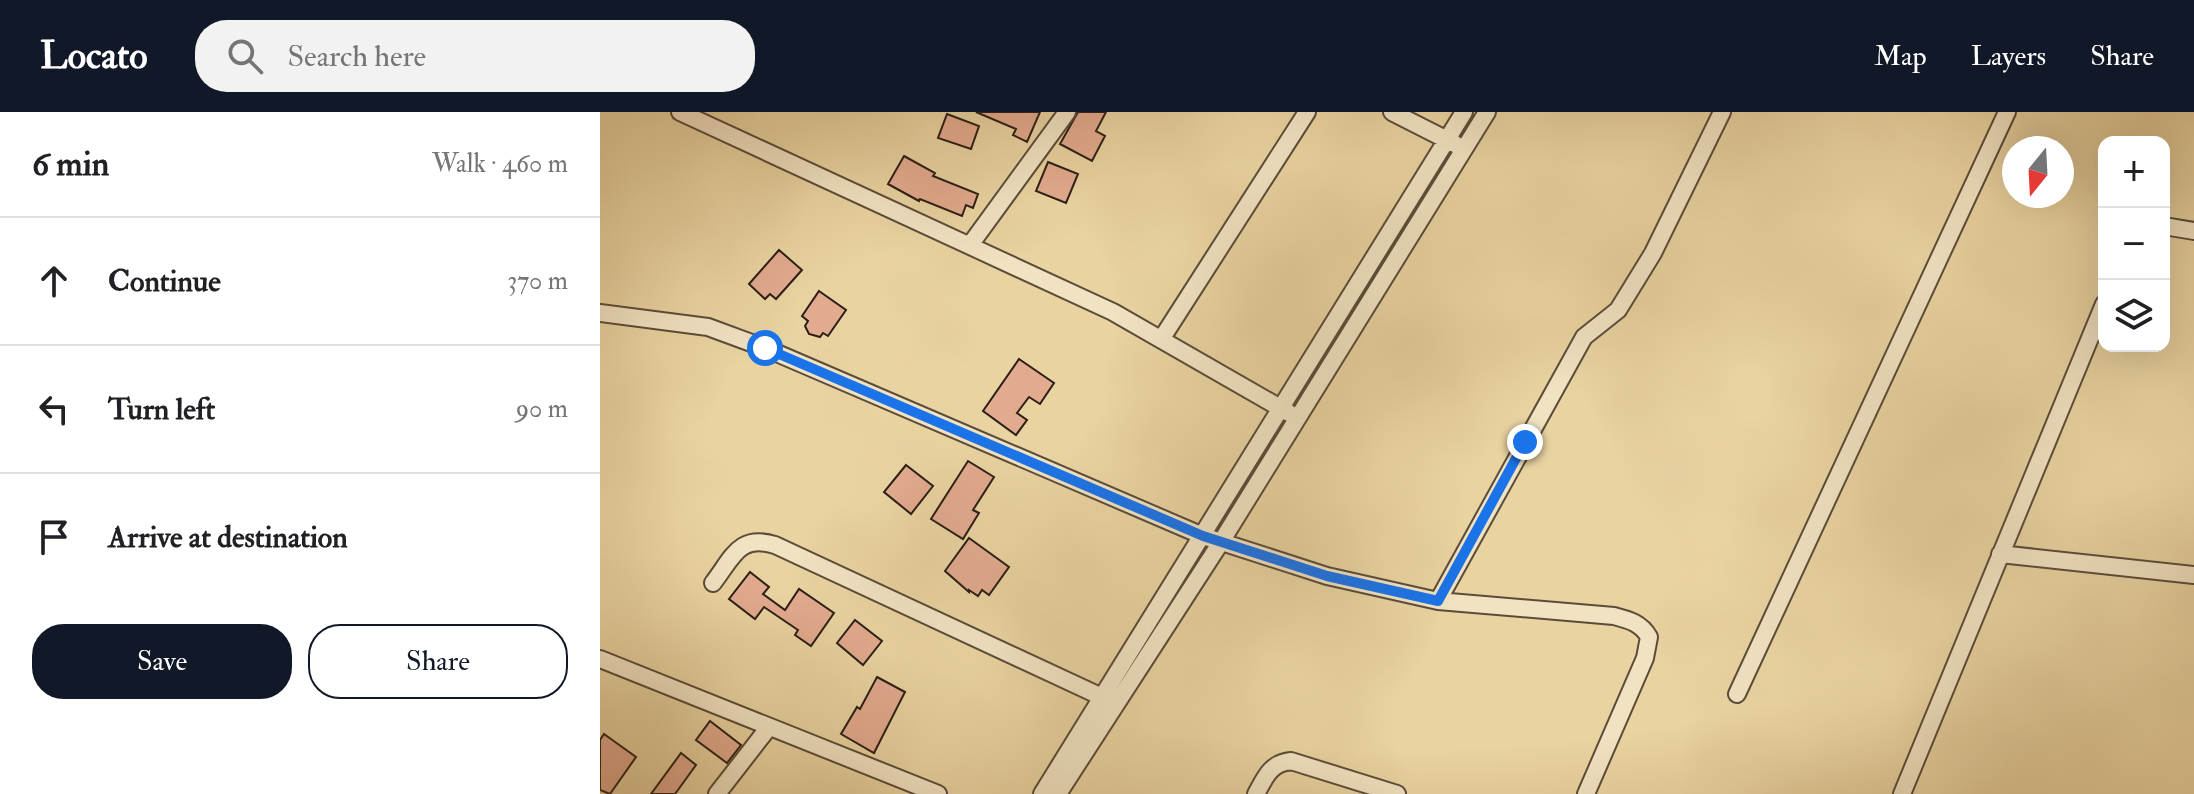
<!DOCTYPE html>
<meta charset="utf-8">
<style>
body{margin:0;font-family:"IM FELL Double Pica",serif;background:#f2f2f2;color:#202124}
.controls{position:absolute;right:24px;top:24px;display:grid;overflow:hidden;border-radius:16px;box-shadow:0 8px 32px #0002}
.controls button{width:72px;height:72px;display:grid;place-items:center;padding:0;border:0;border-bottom:2px solid #e0e0e0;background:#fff;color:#202124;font:40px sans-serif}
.compass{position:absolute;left:1402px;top:24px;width:72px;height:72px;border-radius:50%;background:#fff;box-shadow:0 8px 32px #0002;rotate:198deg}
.stop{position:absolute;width:24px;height:24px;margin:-18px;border:6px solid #1a73e8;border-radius:50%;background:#fff}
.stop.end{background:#1a73e8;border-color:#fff;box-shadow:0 2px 8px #0008}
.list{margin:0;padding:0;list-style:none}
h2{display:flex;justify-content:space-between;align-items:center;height:104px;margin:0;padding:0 32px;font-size:34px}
h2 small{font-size:26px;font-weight:400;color:#757577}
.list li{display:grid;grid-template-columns:52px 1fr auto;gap:24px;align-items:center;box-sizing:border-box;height:128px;padding:0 32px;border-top:2px solid #e0e0e0}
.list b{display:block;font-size:30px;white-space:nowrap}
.list em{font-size:26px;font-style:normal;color:#757577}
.actions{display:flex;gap:16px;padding:24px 32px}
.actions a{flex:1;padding:18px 0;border:2px solid #111827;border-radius:32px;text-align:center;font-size:28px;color:#111827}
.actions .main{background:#111827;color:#fff}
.icon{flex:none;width:44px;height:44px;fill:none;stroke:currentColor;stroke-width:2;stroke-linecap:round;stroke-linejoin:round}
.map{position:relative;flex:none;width:1594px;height:682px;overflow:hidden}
header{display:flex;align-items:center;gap:48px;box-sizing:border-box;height:112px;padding:0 40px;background:#111827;color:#fff}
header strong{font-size:38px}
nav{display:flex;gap:44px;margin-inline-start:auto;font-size:28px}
.search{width:560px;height:72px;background:#f2f2f2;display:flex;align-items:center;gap:20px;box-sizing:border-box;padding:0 28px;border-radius:32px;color:#757577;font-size:30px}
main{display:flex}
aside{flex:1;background:#fff}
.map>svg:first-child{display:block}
.building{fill:#e2aa8e;stroke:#2a1f16;stroke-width:2}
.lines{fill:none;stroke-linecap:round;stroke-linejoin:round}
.minor-casing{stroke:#5a4c39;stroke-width:20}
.minor{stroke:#f1e2c2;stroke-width:16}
.route{stroke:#1a73e8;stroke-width:10}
</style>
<header>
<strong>Locato</strong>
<div class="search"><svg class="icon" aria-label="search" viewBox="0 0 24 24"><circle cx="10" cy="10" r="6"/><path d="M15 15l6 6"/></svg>Search here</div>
<nav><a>Map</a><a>Layers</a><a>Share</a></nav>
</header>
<main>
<aside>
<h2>6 min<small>Walk · 460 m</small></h2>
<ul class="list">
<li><svg class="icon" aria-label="ahead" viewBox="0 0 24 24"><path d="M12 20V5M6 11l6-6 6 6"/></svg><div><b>Continue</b></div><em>370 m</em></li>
<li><svg class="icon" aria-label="left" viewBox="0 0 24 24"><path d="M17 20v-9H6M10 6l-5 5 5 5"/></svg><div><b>Turn left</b></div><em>90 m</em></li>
<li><svg class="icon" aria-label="arrive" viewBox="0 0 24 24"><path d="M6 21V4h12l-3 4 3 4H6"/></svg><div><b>Arrive at destination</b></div></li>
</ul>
<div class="actions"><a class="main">Save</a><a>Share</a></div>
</aside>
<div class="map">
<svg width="1594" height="682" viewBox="0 0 1594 682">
<rect width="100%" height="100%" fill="#e9d3a1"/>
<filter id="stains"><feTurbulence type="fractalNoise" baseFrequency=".0025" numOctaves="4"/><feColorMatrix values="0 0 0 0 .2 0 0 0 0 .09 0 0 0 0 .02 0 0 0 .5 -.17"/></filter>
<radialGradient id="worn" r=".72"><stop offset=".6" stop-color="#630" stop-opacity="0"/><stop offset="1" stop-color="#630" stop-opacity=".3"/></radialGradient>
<path class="building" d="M 376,0 L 440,0 L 427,30 L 413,23 L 416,17 Z
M 478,0 L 506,0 L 496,19 L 505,24 L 492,49 L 460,32 Z
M 347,2 L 379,14 L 371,37 L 338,26 Z
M 304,44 L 335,61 L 333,64 L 378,82 L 373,96 L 366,93 L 362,104 L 320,87 L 319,89 L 288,72 Z
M 448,50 L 478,62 L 466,91 L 436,79 Z
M 179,138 L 202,158 L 176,187 L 170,182 L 165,187 L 149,172 Z
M 219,179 L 246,198 L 228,224 L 223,221 L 220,225 L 209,222 L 205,214 L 208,209 L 202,204 Z
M 419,247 L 454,271 L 440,292 L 429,285 L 417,301 L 427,308 L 416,323 L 383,299 Z
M 368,349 L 394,365 L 373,398 L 379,401 L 363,427 L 331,407 Z
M 306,353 L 333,374 L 311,402 L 284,380 Z
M 369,426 L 409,455 L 389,483 L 382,478 L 378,484 L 369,478 L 369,480 L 345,459 Z
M 150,460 L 169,475 L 163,482 L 185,498 L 199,477 L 234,501 L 211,534 L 195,523 L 198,518 L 164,495 L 155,507 L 129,487 Z
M 255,508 L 282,529 L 263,553 L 237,531 Z
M 277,565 L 305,580 L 274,641 L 241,622 L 257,595 L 260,597 Z
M 110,609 L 141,633 L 127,651 L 96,628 Z
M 4,622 L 36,645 L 10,682 L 0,678 L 0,628 Z
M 81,641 L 96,653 L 75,682 L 51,682 Z"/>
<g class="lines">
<g class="minor-casing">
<path id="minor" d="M 80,0 L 513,200 L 689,301
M 792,0 L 855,32
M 1564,114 L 1594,119
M 370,133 L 467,0
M 0,201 L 108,215 L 165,236 L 603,424 L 727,464 L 838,489 L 1014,504 C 1029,508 1041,511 1049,525 L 1045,546 L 986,682
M 562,226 L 707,0
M 1400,442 L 1594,463
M 113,471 C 133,445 139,422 175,433 L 502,585
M 838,489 L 984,225 L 1018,198 L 1053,141 L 1122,0
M 0,547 L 338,682
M 1137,582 L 1407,0
M 117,682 L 169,615
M 442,682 L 864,0
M 458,682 L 621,430 L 887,0
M 656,682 C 665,666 670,651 691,649 L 797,682
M 1302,682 L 1504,192"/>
</g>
<use href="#minor" class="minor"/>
</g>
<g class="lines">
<path class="route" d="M 165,236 L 603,424 L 727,464 L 838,489 L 925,330"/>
</g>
<rect width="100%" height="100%" filter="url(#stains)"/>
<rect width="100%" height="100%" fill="url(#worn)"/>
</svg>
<div class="controls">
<button>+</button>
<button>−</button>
<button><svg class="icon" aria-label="layers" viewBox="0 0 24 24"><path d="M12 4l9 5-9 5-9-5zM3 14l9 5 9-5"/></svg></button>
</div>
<svg class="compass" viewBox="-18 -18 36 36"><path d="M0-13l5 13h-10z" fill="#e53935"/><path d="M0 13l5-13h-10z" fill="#757577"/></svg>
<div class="stop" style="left:165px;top:236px"></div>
<div class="stop end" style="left:925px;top:330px"></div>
</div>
</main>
